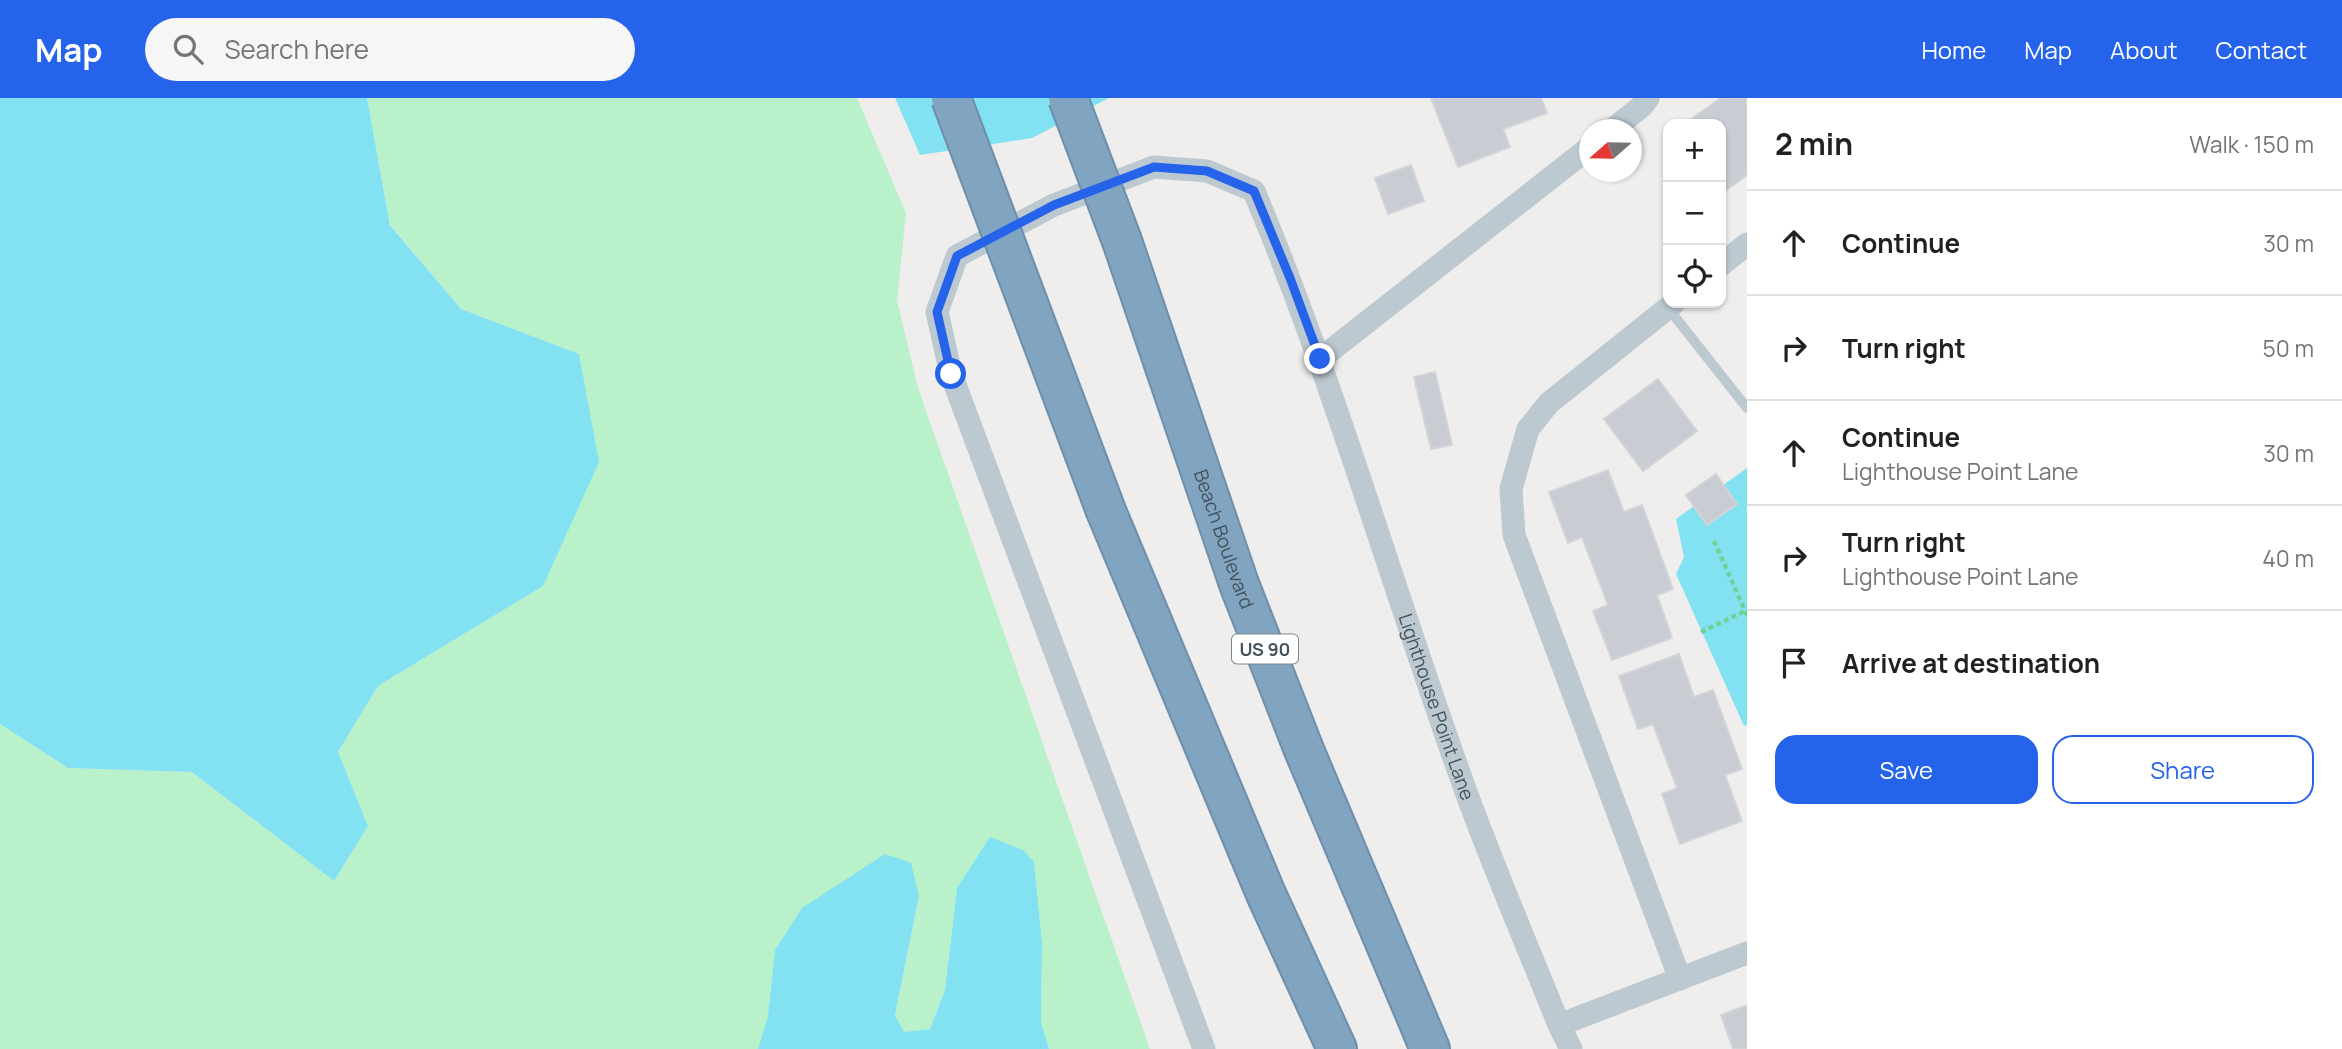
<!DOCTYPE html>
<meta charset="utf-8">
<style>
body{margin:0;font-family:Manrope,sans-serif;background:#f6f6f6;color:#202124}
.controls{position:absolute;right:21px;top:21px;display:grid;overflow:hidden;border-radius:14px;box-shadow:0 2px 5px #0004}
.controls button{width:63px;height:63px;display:grid;place-items:center;padding:0;border:0;border-bottom:2px solid #e0e0e0;background:#fff;color:#202124;font:35px sans-serif}
.compass{position:absolute;left:1579px;top:21px;width:63px;height:63px;border-radius:50%;background:#fff;box-shadow:0 2px 5px #0004;rotate:250deg}
.stop{position:absolute;width:21px;height:21px;margin:-16px;border:5px solid #2563eb;border-radius:50%;background:#fff}
.stop.end{background:#2563eb;border-color:#fff;box-shadow:0 2px 7px #0008}
.list{margin:0;padding:0;list-style:none}
h2{display:flex;justify-content:space-between;align-items:center;height:91px;margin:0;padding:0 28px;font-size:30px}
h2 small{font-size:23px;font-weight:400;color:#757577}
.list li{display:grid;grid-template-columns:46px 1fr auto;gap:21px;align-items:center;box-sizing:border-box;height:105px;padding:0 28px;border-top:2px solid #e0e0e0}
.list b{display:block;font-size:26px;white-space:nowrap}
.list p{margin:0;font-size:23px;white-space:nowrap;color:#757577}
.list em{font-size:23px;font-style:normal;color:#757577}
.actions{display:flex;gap:14px;padding:21px 28px}
.actions a{flex:1;padding:16px 0;border:2px solid #2563eb;border-radius:21px;text-align:center;font-size:24px;color:#2563eb}
.actions .main{background:#2563eb;color:#fff}
.icon{flex:none;width:38px;height:38px;fill:none;stroke:currentColor;stroke-width:2;stroke-linecap:round;stroke-linejoin:round}
.map{position:relative;flex:none;width:1747px;height:951px;overflow:hidden}
header{display:flex;align-items:center;gap:42px;box-sizing:border-box;height:98px;padding:0 35px;background:#2563eb;color:#fff}
header strong{font-size:33px}
nav{display:flex;gap:38px;margin-inline-start:auto;font-size:24px}
.search{width:490px;height:63px;background:#f6f6f6;display:flex;align-items:center;gap:18px;box-sizing:border-box;padding:0 24px;border-radius:38px;color:#757577;font-size:26px}
main{display:flex}
aside{flex:1;background:#fff}
.map>svg:first-child{display:block}
.green{fill:#b8f1ca}
.water{fill:#82e2f1}
.building{fill:#c9ccd2;stroke:#d1d4d9;stroke-width:2}
.lines{fill:none;stroke-linecap:round;stroke-linejoin:round}
.highway-casing{stroke:#6d8fab;stroke-width:42}
.path{stroke:#6ed199;stroke-width:4.5;stroke-dasharray:5 3.5;stroke-linecap:butt}
.lane{stroke:#bcc9d1;stroke-width:10}
.street{stroke:#bcc9d1;stroke-width:23}
.highway{stroke:#81a4c0;stroke-width:38}
.highway-bridge-casing{stroke:#6d8fab;stroke-width:42;stroke-linecap:butt}
.highway-bridge{stroke:#81a4c0;stroke-width:38}
.route{stroke:#2563eb;stroke-width:9}
.labels{text-anchor:middle;dominant-baseline:central;stroke-width:5;stroke-linejoin:round;paint-order:stroke}
.shield{fill:#fff;stroke:#7c868d;stroke-width:2}
.shield-label{font-size:18px;font-weight:bold;fill:#44525c}
.street-label{font-size:19px;fill:#44525c;stroke:#fff}
</style>
<header>
<strong>Map</strong>
<div class="search"><svg class="icon" aria-label="search" viewBox="0 0 24 24"><circle cx="10" cy="10" r="6"/><path d="M15 15l6 6"/></svg>Search here</div>
<nav><a>Home</a><a>Map</a><a>About</a><a>Contact</a></nav>
</header>
<main>
<div class="map">
<svg width="1747" height="951" viewBox="0 0 1747 951">
<rect width="100%" height="100%" fill="#f0eded"/>
<path class="green" d="M 367,0 L 857,0 L 906,115 L 897,202 L 918,290 L 1150,951 L 1049,951 L 1041,924 L 1042,844 L 1034,764 L 957,790 L 945,892 L 930,931 L 904,934 L 895,917 L 919,798 L 802,810 L 775,852 L 768,918 L 758,951 L 0,951 L 0,626 L 68,670 L 192,674 L 334,783 L 368,728 L 338,654 L 378,588 L 543,488 L 579,256 L 461,211 L 390,126 Z"/>
<path class="water" d="M 0,0 L 367,0 L 390,127 L 461,211 L 579,256 L 599,364 L 543,488 L 378,588 L 338,654 L 368,728 L 334,783 L 192,674 L 68,670 L 0,626 Z
M 895,0 L 1109,0 L 1032,40 L 920,57 Z
M 1747,370 L 1747,627 L 1744,628 L 1676,476 L 1684,459 L 1676,421 Z
M 990,739 L 1023,752 L 1034,764 L 1042,844 L 1041,924 L 1049,951 L 758,951 L 768,918 L 775,852 L 802,810 L 885,756 L 911,765 L 919,798 L 895,917 L 904,934 L 930,931 L 945,892 L 957,790 Z"/>
<path class="building" d="M 1431,0 L 1541,0 L 1547,15 L 1503,31 L 1510,49 L 1458,69 Z
M 1721,0 L 1747,0 L 1747,77 L 1721,96 L 1721,26 L 1684,26 Z
M 1411,67 L 1424,103 L 1388,116 L 1375,80 Z
M 1435,274 L 1452,347 L 1431,351 L 1414,279 Z
M 1658,281 L 1697,333 L 1643,373 L 1604,321 Z
M 1608,372 L 1624,414 L 1642,407 L 1673,491 L 1657,497 L 1672,540 L 1612,562 L 1593,513 L 1608,507 L 1582,439 L 1568,445 L 1549,394 Z
M 1716,376 L 1737,406 L 1707,427 L 1686,397 Z
M 1679,556 L 1694,599 L 1713,592 L 1742,671 L 1725,677 L 1742,723 L 1680,746 L 1662,696 L 1677,690 L 1653,626 L 1638,631 L 1619,578 Z
M 1747,907 L 1747,951 L 1733,951 L 1721,917 Z"/>
<g class="lines">
<g class="highway-casing">
<g id="highway">
<path id="s2" d="M 1122,143 L 1239,486 L 1304,652 L 1430,951"/>
<path d="M 1106,413 L 1266,796 L 1337,951"/>
</g>
</g>
<path class="path" d="M 1714,443 L 1747,517
M 1701,534 L 1745,513"/>
<path class="lane" d="M 1668,210 L 1747,310"/>
<g class="street">
<path d="M 1612,32 L 1642,8 L 1648,0"/>
<path d="M 1721,167 L 1747,146"/>
<path d="M 1674,205 L 1549,305 L 1528,331 L 1511,391 L 1514,437 L 1680,881"/>
<path d="M 1320,261 L 1590,49"/>
<path d="M 1559,927 L 1747,855"/>
<path id="s1" d="M 1204,951 L 951,276 L 937,214 L 957,158 L 1054,107 L 1154,69 L 1207,73 L 1254,93 C 1336,289 1393,492 1465,691 C 1494,771 1528,849 1559,927 L 1571,951"/>
</g>
<use href="#highway" class="highway"/>
<g class="highway-bridge-casing">
<path id="highway-bridge" d="M 951,0 L 1106,413
M 1068,0 L 1122,143"/>
</g>
<use href="#highway-bridge" class="highway-bridge"/>
</g>
<g class="lines">
<path class="route" d="M 951,276 L 937,214 L 957,158 L 1054,107 L 1154,69 L 1207,73 L 1254,93 L 1290,180 L 1320,261"/>
</g>
<g class="labels">
<rect class="shield" x="1232" y="536.5" width="66" height="29" rx="5"/>
<g class="shield-label">
<text x="1265" y="551">US 90</text>
</g>
<g class="street-label">
<text stroke="none"><textPath href="#s2" startOffset="315">Beach Boulevard</textPath></text>
<text stroke="none"><textPath href="#s1" startOffset="1712">Lighthouse Point Lane</textPath></text>
</g>
</g>
</svg>
<div class="controls">
<button>+</button>
<button>−</button>
<button><svg class="icon" aria-label="locate" viewBox="0 0 24 24"><circle cx="12" cy="12" r="6"/><path d="M12 2v4M12 18v4M2 12h4M18 12h4"/></svg></button>
</div>
<svg class="compass" viewBox="-18 -18 36 36"><path d="M0-13l5 13h-10z" fill="#e53935"/><path d="M0 13l5-13h-10z" fill="#757577"/></svg>
<div class="stop" style="left:951px;top:276px"></div>
<div class="stop end" style="left:1320px;top:261px"></div>
</div>
<aside>
<h2>2 min<small>Walk · 150 m</small></h2>
<ul class="list">
<li><svg class="icon" aria-label="ahead" viewBox="0 0 24 24"><path d="M12 20V5M6 11l6-6 6 6"/></svg><div><b>Continue</b></div><em>30 m</em></li>
<li><svg class="icon" aria-label="right" viewBox="0 0 24 24"><path d="M7 20v-9h11M14 6l5 5-5 5"/></svg><div><b>Turn right</b></div><em>50 m</em></li>
<li><svg class="icon" aria-label="ahead" viewBox="0 0 24 24"><path d="M12 20V5M6 11l6-6 6 6"/></svg><div><b>Continue</b><p>Lighthouse Point Lane</p></div><em>30 m</em></li>
<li><svg class="icon" aria-label="right" viewBox="0 0 24 24"><path d="M7 20v-9h11M14 6l5 5-5 5"/></svg><div><b>Turn right</b><p>Lighthouse Point Lane</p></div><em>40 m</em></li>
<li><svg class="icon" aria-label="arrive" viewBox="0 0 24 24"><path d="M6 21V4h12l-3 4 3 4H6"/></svg><div><b>Arrive at destination</b></div></li>
</ul>
<div class="actions"><a class="main">Save</a><a>Share</a></div>
</aside>
</main>
